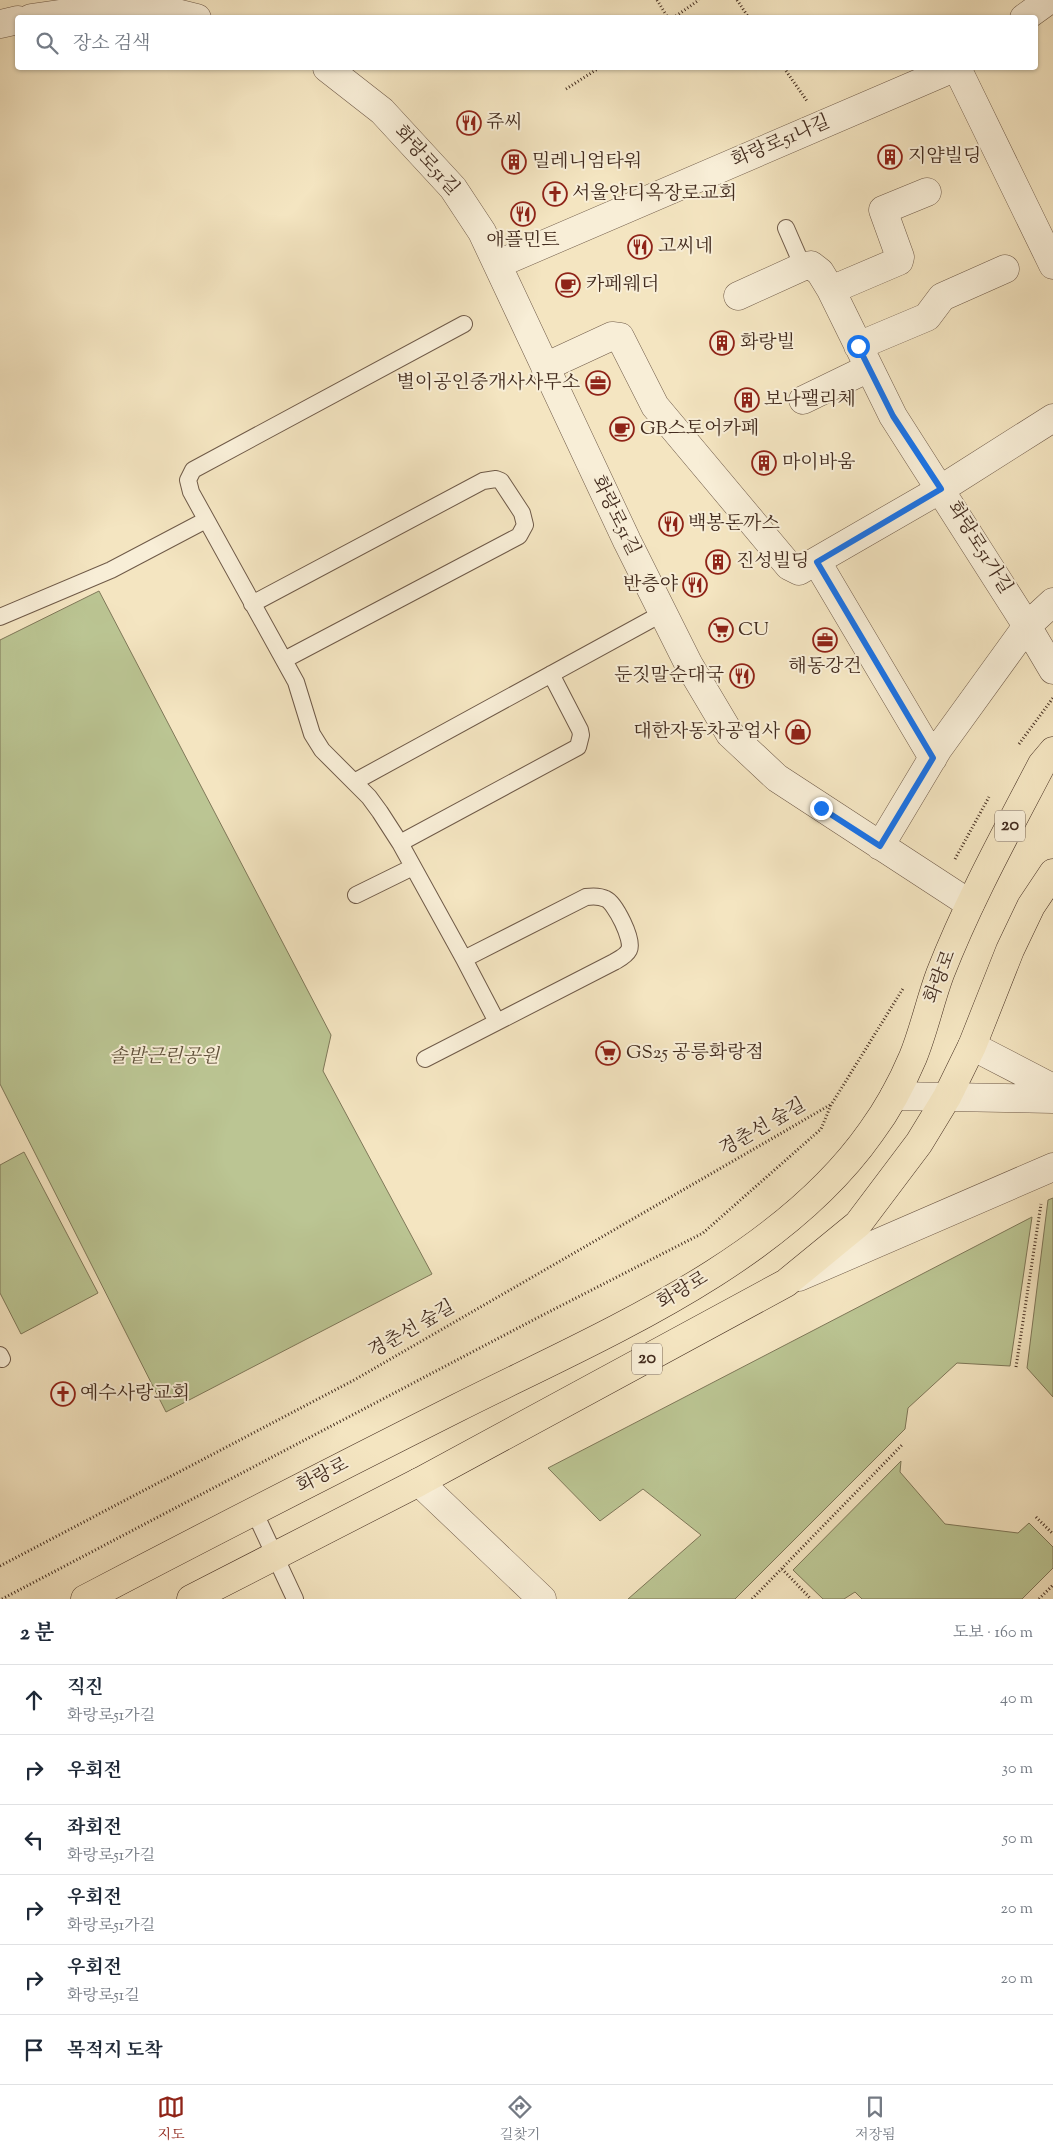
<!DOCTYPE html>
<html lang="ko">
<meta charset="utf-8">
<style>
body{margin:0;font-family:"Sorts Mill Goudy","Noto Serif KR",serif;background:#f6f6f7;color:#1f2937}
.stop{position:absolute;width:15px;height:15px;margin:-11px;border:4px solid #1a73e8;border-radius:50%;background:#fff}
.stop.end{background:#1a73e8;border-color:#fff;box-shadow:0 1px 5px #0008}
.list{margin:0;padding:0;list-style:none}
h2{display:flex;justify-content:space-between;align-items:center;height:65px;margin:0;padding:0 20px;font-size:21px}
h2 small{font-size:16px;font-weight:400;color:#747a83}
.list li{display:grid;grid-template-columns:32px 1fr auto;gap:15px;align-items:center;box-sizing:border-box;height:70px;padding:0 20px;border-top:1px solid #e0e1e3}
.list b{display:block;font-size:19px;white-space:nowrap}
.list p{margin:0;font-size:16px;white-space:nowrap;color:#747a83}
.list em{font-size:16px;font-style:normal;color:#747a83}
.icon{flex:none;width:28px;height:28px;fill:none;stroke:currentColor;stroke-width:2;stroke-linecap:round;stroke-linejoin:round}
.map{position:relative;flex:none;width:1053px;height:1599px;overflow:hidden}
.search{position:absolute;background:#fff;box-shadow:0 1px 4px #0004;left:15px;right:15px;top:15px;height:55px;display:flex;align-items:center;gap:12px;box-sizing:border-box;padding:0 18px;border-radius:5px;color:#747a83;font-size:19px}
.sheet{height:485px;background:#fff}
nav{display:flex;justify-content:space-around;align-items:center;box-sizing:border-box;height:70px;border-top:1px solid #e0e1e3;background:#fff;font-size:14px;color:#747a83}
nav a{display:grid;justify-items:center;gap:2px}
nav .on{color:#8f2418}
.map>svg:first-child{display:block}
.green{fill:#bbc593;stroke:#7f7859}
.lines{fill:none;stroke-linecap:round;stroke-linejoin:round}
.service-casing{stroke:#6f5a48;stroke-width:18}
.minor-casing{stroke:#6f5a48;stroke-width:29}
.primary-casing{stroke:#432c1f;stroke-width:29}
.path{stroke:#432c1f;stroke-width:3;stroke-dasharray:1 2.5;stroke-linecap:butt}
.service{stroke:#f8eed7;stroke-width:16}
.minor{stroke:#f8eed7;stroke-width:28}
.primary{stroke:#f4e5c1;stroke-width:28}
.route{stroke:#1a73e8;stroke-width:6}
.labels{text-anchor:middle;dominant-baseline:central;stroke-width:4;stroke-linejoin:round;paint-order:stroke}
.shield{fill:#f8eed7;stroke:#796656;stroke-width:1}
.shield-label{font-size:18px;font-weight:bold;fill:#432c1f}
.poi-label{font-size:19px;fill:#432c1f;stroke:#f8eed7;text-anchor:start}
.street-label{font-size:19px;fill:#432c1f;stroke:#f8eed7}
.park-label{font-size:19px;font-style:italic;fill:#61523c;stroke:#f8eed7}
</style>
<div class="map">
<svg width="1053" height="1599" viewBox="0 0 1053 1599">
<rect width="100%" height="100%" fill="#f4e5c1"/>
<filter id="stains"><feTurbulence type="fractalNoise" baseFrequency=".004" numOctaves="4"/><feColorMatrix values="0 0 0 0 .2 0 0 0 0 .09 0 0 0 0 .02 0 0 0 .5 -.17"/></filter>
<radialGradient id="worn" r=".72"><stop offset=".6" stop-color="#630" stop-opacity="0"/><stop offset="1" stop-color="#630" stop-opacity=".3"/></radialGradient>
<path class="green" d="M 99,591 L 331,1035 L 323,1071 L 432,1274 L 166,1412 L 0,1084 L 0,640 Z
M 24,1152 L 98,1293 L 21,1334 L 0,1293 L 0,1165 Z
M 1053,1198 L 1053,1397 L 1027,1368 L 1048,1200 Z
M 1032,1217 L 1010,1366 L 957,1363 L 908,1408 L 905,1429 L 735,1599 L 628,1599 L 701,1535 L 643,1489 L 600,1521 L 548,1468 Z
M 901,1461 L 900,1472 L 945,1524 L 1018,1533 L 1029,1523 L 1053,1547 L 1053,1568 L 1022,1599 L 862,1599 L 855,1592 L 844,1599 L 823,1599 L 793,1570 Z"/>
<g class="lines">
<g class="service-casing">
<path id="service" d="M 786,228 L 803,267
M 464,324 L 193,470 L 188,480 L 191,492 L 296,682 L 312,734 L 322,750 L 369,797 L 380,812 L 400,843 L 464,959 L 497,1022
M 252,604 L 483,481 L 496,479 L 501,481 L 522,513 L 525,525 L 519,536 L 284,660
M 0,617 L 111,570 L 206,520
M 354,782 L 663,613
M 400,843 L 578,747 L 581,735 L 580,730 L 551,674
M 356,895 L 413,867
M 425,1059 L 614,962 C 619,959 626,956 629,950 C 634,940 615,903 606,899 C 600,896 593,896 586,897 L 464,959
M 0,1355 L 2,1359
M 254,1511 L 295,1599"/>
</g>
<g class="minor-casing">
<path id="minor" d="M 31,18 L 110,7 L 160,9 L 197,18
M 1024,18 L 1049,0
M 0,24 L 18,20
M 327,68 L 382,111 L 453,188 L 482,232 L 627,541 L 689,665 L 730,734 L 777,778 L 970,904
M 957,68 L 1053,265
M 927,192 L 883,210 L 900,257 L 899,261 L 831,290 L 893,416 L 1027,626 L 1053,670
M 498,264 L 954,68
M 738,296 L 804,266 L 811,265 L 820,272 L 831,290
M 858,346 L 927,317 L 942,297 L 1005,269
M 545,367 L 612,336 L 620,337 L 655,406 L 789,566 L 799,571 L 941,489 L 1053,418
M 803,400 L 869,368
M 817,562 L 933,758
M 880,846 L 938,749 L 1027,626 L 1053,602
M 972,1046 L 1053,1088
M 894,1096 L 1053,1099
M 799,1277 L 1053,1167
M 419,1482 L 542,1599"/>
</g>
<g class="primary-casing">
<path id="primary" d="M 85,1599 C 209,1534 334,1470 459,1407 C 598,1337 779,1263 871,1132 C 888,1109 902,1083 913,1057 C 924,1030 930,1001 940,974 C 968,902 1006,833 1042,764 L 1053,751
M 191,1599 L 419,1482 L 786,1283 L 858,1224 L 919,1143 L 947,1097 L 972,1046 L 1010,950 L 1031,906 L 1053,873"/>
</g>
<path class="path" d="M 657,0 L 668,18
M 737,0 L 749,18
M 673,18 L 699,0
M 784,68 L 807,101
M 566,89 L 599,68
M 1019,744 L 1053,698
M 955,859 L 989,797
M 1016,1367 L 1041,1204
M 1036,1517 L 1053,1534
M 0,1566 L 356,1379 L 830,1105
M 782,1569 L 811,1599
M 2,1599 L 537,1318 L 703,1233 L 821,1129 L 831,1105 L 904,987
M 752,1599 L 902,1445
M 1039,1599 L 1053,1585"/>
<use href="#service" class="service"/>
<use href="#minor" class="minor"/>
<use href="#primary" class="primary"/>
</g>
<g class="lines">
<path class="route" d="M 821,808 L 880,846 L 933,758 L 817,562 L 941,489 L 893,416 L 858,346"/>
</g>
<defs>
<g id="restaurant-ring" transform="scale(1.25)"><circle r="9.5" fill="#f8eed7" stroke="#8f2418" stroke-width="1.5"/><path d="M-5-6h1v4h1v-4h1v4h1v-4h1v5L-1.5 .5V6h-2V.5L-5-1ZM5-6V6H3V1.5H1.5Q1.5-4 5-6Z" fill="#8f2418"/></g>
<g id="building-ring" transform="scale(1.25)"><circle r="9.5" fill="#f8eed7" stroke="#8f2418" stroke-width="1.5"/><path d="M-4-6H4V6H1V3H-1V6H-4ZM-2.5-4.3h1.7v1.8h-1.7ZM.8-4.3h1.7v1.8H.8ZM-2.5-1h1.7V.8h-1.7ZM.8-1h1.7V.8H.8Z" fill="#8f2418"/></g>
<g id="church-ring" transform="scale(1.25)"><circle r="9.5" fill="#f8eed7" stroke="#8f2418" stroke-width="1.5"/><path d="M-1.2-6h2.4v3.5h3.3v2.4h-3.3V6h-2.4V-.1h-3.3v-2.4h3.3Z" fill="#8f2418"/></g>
<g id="cafe-ring" transform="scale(1.25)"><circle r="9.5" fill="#f8eed7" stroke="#8f2418" stroke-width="1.5"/><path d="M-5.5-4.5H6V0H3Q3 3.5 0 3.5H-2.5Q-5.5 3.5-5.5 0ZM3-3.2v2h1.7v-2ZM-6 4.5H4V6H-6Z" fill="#8f2418"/></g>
<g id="office-ring" transform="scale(1.25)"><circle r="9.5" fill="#f8eed7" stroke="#8f2418" stroke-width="1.5"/><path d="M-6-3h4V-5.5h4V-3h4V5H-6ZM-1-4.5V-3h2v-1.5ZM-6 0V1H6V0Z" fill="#8f2418"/></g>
<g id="supermarket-ring" transform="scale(1.25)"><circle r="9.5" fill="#f8eed7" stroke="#8f2418" stroke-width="1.5"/><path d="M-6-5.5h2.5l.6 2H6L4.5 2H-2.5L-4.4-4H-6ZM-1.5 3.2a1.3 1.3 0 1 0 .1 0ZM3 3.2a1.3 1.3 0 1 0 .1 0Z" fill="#8f2418"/></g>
<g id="shop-ring" transform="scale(1.25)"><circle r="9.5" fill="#f8eed7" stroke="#8f2418" stroke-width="1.5"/><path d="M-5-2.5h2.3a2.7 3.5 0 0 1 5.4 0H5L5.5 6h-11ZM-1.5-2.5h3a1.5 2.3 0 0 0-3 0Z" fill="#8f2418"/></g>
</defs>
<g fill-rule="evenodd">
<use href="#restaurant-ring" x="469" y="123"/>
<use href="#building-ring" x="890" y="157"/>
<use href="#building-ring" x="514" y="162"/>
<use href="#church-ring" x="555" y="194"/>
<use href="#restaurant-ring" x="523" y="214"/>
<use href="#restaurant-ring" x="640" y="247"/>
<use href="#cafe-ring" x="568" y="285"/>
<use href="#building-ring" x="722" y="343"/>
<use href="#office-ring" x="598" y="383"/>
<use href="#building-ring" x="747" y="400"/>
<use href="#cafe-ring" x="622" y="429"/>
<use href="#building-ring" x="764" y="463"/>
<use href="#restaurant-ring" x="671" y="524"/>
<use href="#building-ring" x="718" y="562"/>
<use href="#restaurant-ring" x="695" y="585"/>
<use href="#supermarket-ring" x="721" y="630"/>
<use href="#office-ring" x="825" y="640"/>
<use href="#restaurant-ring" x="742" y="676"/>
<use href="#shop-ring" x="798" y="732"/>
<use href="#supermarket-ring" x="608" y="1053"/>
<use href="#church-ring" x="63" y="1394"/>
</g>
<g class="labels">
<g class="shield">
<rect x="995" y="810.5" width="30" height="31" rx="4"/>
<rect x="632" y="1343.5" width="30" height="31" rx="4"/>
</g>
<g class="shield-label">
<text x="1010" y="826">20</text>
<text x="647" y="1359">20</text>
</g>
<g class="poi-label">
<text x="486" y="123">쥬씨</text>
<text x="908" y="157">지얌빌딩</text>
<text x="532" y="162">밀레니엄타워</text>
<text x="572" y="194">서울안디옥장로교회</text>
<text x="523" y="241" text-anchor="middle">애플민트</text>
<text x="658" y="247">고씨네</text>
<text x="586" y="285">카페웨더</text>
<text x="740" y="343">화랑빌</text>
<text x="580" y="383" text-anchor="end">별이공인중개사사무소</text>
<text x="764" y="400">보나팰리체</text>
<text x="640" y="429">GB스토어카페</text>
<text x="782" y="463">마이바움</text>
<text x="688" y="524">백봉돈까스</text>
<text x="736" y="562">진성빌딩</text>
<text x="678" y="585" text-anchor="end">반층야</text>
<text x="738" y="630">CU</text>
<text x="825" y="667" text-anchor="middle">해동강건</text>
<text x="724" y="676" text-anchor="end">둔짓말순대국</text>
<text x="780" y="732" text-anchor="end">대한자동차공업사</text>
<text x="626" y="1053">GS25 공릉화랑점</text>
<text x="80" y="1394">예수사랑교회</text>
</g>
<g class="street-label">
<text transform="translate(781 142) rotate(-23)">화랑로51나길</text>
<text transform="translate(426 161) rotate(48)">화랑로51길</text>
<text transform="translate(615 516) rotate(64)">화랑로51길</text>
<text transform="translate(979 548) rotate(58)">화랑로51가길</text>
<text transform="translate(941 977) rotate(-69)">화랑로</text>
<text transform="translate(763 1128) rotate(-30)">경춘선 숲길</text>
<text transform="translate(683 1291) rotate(-31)">화랑로</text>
<text transform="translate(412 1330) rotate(-30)">경춘선 숲길</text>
<text transform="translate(323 1476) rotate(-27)">화랑로</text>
</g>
<g class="park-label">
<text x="164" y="1057">솔밭근린공원</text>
</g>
</g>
<rect width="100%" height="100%" filter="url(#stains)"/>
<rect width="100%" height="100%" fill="url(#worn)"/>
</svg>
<div class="stop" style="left:858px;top:346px"></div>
<div class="stop end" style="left:821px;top:808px"></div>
<div class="search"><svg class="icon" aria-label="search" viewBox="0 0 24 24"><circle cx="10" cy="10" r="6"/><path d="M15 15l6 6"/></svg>장소 검색</div>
</div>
<section class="sheet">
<h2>2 분<small>도보 · 160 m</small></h2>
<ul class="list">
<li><svg class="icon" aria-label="ahead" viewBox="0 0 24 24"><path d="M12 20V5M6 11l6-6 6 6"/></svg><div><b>직진</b><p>화랑로51가길</p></div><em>40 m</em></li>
<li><svg class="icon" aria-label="right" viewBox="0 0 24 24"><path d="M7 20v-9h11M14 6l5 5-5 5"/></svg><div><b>우회전</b></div><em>30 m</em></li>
<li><svg class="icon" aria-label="left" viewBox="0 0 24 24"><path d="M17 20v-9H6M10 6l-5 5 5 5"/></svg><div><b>좌회전</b><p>화랑로51가길</p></div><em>50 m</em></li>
<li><svg class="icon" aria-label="right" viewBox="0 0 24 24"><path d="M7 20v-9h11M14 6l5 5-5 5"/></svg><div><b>우회전</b><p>화랑로51가길</p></div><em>20 m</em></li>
<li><svg class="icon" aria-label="right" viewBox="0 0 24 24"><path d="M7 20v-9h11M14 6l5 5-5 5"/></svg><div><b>우회전</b><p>화랑로51길</p></div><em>20 m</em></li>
<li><svg class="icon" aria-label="arrive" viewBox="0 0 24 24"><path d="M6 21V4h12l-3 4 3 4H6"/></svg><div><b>목적지 도착</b></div></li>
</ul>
</section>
<nav>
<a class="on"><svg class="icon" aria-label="map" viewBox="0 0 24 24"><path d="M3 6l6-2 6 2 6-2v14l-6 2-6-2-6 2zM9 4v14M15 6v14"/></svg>지도</a>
<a><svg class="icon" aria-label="directions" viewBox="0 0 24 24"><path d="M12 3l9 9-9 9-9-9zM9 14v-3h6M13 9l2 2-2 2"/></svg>길찾기</a>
<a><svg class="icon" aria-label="saved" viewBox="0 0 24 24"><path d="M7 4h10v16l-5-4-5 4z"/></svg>저장됨</a>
</nav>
